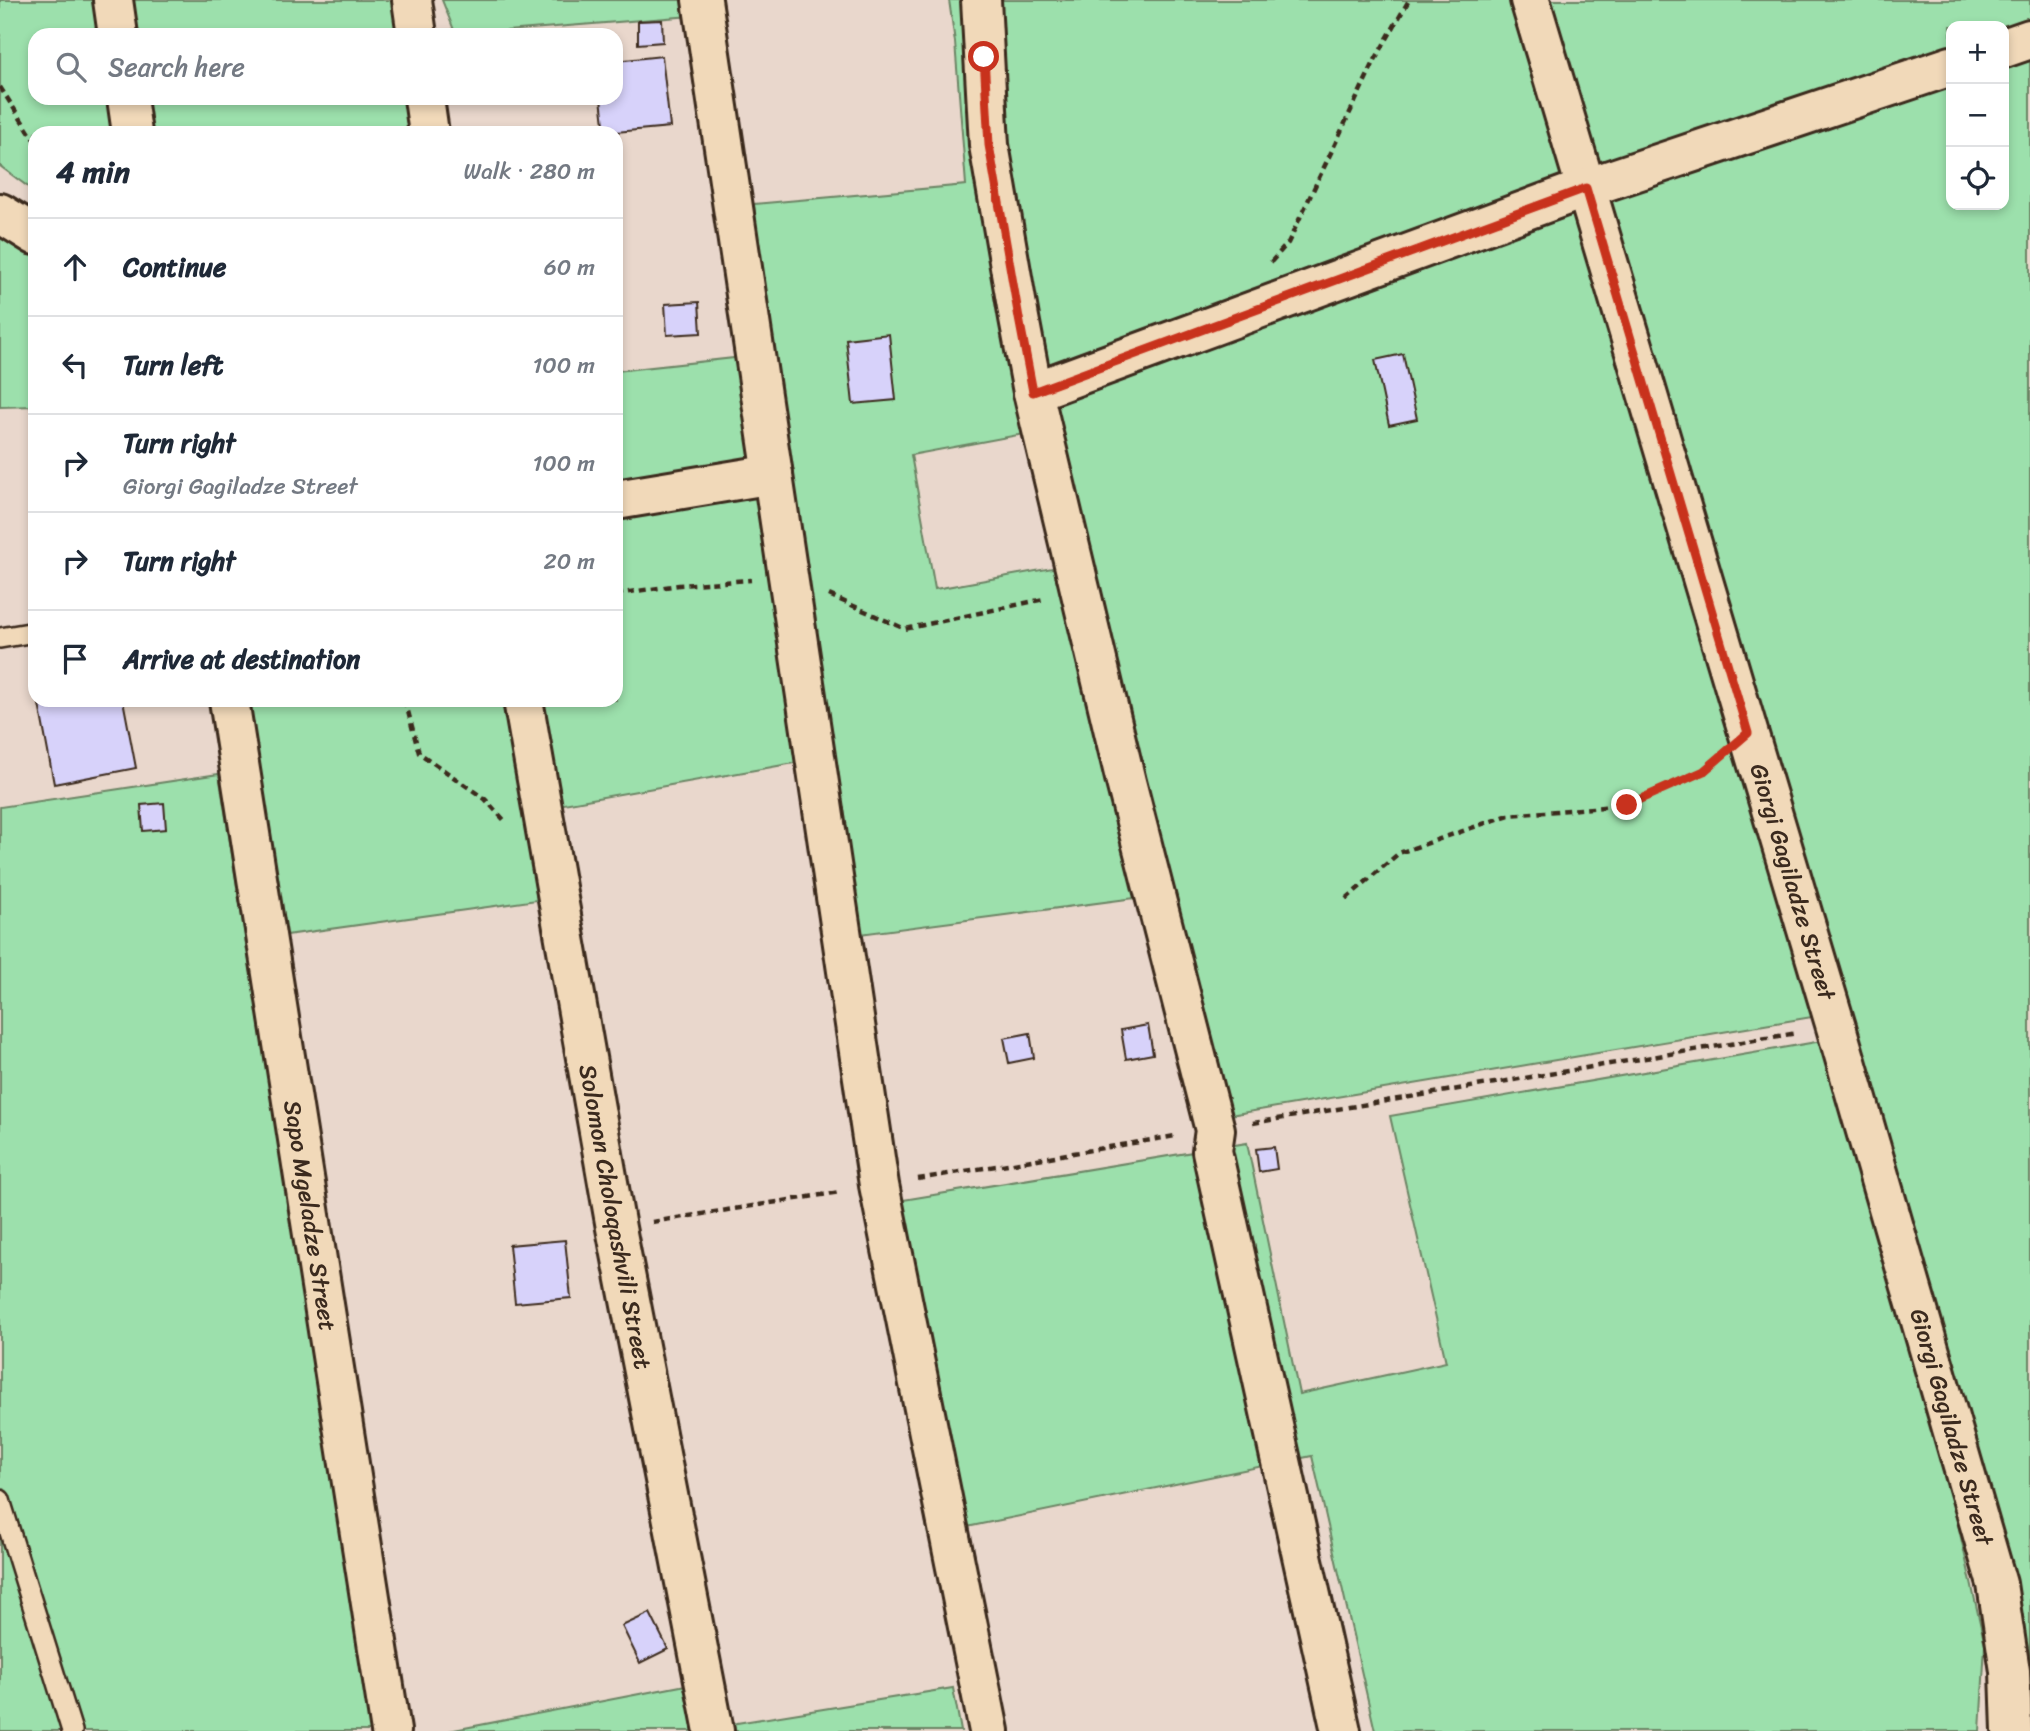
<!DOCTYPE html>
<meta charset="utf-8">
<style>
body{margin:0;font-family:Sriracha,sans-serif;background:#f2f2f3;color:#1f2937}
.controls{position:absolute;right:21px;top:21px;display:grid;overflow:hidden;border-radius:14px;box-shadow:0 4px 10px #0003}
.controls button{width:63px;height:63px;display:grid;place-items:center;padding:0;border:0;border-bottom:2px solid #e0e1e3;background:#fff;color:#1f2937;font:35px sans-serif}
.stop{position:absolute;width:21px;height:21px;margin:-16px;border:5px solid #c8321e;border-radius:50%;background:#fff}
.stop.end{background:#c8321e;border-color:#fff;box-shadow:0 2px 7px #0008}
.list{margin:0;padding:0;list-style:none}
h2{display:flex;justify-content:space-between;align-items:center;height:91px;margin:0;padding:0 28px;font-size:30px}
h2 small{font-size:23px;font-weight:400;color:#747a83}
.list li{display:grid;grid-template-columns:46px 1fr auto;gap:21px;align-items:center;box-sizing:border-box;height:98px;padding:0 28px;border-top:2px solid #e0e1e3}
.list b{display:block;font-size:26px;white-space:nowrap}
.list p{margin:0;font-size:23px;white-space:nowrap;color:#747a83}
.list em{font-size:23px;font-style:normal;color:#747a83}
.icon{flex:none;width:38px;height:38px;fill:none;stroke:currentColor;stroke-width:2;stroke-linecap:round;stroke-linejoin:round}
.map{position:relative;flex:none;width:2030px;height:1731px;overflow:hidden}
.search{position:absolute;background:#fff;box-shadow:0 4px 10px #0003;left:28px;top:28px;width:595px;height:77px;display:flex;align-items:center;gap:18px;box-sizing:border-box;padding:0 24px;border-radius:21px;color:#747a83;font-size:26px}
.panel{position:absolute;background:#fff;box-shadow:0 4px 10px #0003;left:28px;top:126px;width:595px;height:581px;border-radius:21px}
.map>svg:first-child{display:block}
.green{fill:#9ce0ac;stroke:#6c8565;stroke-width:2;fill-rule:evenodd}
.building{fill:#d7d2fa;stroke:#3b2a1e;stroke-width:2}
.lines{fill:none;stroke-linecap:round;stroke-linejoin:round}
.service-casing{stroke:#3b2a1e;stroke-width:24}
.minor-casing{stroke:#3b2a1e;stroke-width:44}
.path{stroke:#3b2a1e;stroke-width:4.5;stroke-dasharray:7 5;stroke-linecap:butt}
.service{stroke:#f1d9b9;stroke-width:19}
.minor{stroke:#f1d9b9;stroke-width:38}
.route{stroke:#c8321e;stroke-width:9}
.labels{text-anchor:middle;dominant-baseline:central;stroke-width:7;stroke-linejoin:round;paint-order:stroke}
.street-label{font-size:24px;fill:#3b2a1e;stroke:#f1d9b9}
</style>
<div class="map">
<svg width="2030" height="1731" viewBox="0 0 2030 1731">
<rect width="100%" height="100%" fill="#e9d7cc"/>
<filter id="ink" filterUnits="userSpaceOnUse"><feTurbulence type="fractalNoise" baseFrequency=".0143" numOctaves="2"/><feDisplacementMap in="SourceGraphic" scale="14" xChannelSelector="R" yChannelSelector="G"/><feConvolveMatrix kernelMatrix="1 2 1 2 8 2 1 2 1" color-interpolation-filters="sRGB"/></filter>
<g filter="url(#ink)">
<path class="green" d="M 0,0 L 400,0 L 404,35 L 35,35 L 35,98 L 411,98 L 415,133 L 35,133 L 35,192 L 0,166 Z
M 442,0 L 688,0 L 691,16 L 456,35 Z
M 949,0 L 1515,0 L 1818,1016 L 1218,1117 L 1165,894 L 830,938 L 800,762 L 524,811 L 537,900 L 279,936 L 242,700 L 616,700 L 616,371 L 770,354 L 754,204 L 966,185 L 955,42 ZM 1061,427 L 1086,562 L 935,589 L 911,455 Z
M 1546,0 L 2030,0 L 2030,1692 L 2013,1588 ZM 1951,26 L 2004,26 L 2004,205 L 1951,205 Z
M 0,226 L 35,248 L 35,406 L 0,407 Z
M 219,774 L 373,1731 L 0,1731 L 0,807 Z
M 1822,1041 L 1951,1493 L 1985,1645 L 1980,1731 L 1375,1731 L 1312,1456 L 928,1535 L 873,1205 L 1247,1143 L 1299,1394 L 1446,1362 L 1390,1116 Z
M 686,1685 L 694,1730 L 953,1688 L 961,1731 L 449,1731 Z"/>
<path class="building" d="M 662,20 L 663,42 L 638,44 L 638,21 Z
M 662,56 L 670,127 L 605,133 L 601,98 L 616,98 L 616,61 Z
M 699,302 L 701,333 L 667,335 L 665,304 Z
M 889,334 L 896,400 L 853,404 L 846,339 Z
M 1403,354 L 1417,419 L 1389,425 L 1375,360 Z
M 58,700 L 123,700 L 136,768 L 54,784 L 39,704 Z
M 164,803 L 166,829 L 143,831 L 141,805 Z
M 1148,1025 L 1153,1054 L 1126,1059 L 1121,1030 Z
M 1030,1033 L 1034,1058 L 1009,1063 L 1004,1038 Z
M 1274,1147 L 1277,1169 L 1259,1172 L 1256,1149 Z
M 565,1240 L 571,1298 L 515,1303 L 509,1245 Z
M 650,1613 L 668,1649 L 640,1663 L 622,1626 Z"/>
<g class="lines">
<g class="service-casing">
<path id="service" d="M 0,638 L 35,632
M 0,1500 L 72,1731"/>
</g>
<g class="minor-casing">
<g id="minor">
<path d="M 113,0 L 118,35"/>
<path d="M 412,0 L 417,35"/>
<path d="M 702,0 L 879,1185 L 989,1731"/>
<path d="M 981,0 L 989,145 L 1019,318 L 1033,392 L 1126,782 L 1215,1130 L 1212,1151 L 1341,1731"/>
<path id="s1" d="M 1530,0 L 1836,1027 L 1997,1584 L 2010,1671 L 2012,1731"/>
<path d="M 2004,48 L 2030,39"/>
<path d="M 127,98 L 132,133"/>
<path d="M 424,98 L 429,133"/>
<path d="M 0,213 L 35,235"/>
<path d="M 1033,392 L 1586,188 L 1951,66"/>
<path d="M 616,500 L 773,474"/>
<path id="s2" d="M 229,700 L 391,1731"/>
<path id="s3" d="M 523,700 L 616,1228 L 714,1731"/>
</g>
</g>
<path class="path" d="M 0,87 L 35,141
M 1271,262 L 1288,243 L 1375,60 L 1409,0
M 616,594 L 679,585 L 751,580
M 829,595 L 905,629 L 1044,599
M 405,700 L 419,753 L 485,799 L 504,820
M 1346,899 L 1399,853 L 1509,815 L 1627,805 L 1704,771 L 1716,761
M 1253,1123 L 1797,1033
M 918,1179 L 1175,1136
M 652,1222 L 840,1192"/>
<use href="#service" class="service"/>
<use href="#minor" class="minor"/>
</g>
</g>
<g class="lines" filter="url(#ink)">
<path class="route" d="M 984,57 L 989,145 L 1019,318 L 1033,392 L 1586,188 L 1748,733 L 1704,771 L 1627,805"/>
</g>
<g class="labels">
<g class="street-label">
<text stroke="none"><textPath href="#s1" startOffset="920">Giorgi Gagiladze Street</textPath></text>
<text stroke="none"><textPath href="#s2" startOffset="522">Sapo Mgeladze Street</textPath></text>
<text stroke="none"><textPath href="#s3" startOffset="525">Solomon Choloqashvili Street</textPath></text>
<text stroke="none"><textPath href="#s1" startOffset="1488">Giorgi Gagiladze Street</textPath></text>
</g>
</g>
</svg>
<div class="controls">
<button>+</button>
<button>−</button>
<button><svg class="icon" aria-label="locate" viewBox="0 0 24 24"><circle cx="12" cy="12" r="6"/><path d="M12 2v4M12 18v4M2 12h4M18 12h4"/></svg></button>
</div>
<div class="stop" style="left:984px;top:57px"></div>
<div class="stop end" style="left:1627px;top:805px"></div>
<div class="search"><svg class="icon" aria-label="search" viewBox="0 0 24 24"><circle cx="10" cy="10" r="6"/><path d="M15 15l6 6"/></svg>Search here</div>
<section class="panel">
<h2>4 min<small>Walk · 280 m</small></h2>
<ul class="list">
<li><svg class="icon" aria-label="ahead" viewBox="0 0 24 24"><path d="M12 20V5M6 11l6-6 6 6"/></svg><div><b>Continue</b></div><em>60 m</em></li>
<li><svg class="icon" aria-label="left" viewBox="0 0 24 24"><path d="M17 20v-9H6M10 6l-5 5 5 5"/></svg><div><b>Turn left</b></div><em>100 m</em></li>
<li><svg class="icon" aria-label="right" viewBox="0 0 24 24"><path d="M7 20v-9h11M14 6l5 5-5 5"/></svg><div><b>Turn right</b><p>Giorgi Gagiladze Street</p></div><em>100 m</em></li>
<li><svg class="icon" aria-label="right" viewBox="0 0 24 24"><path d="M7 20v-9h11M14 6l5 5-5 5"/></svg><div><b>Turn right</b></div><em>20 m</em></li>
<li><svg class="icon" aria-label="arrive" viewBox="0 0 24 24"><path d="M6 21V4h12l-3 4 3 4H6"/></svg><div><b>Arrive at destination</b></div></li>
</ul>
</section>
</div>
